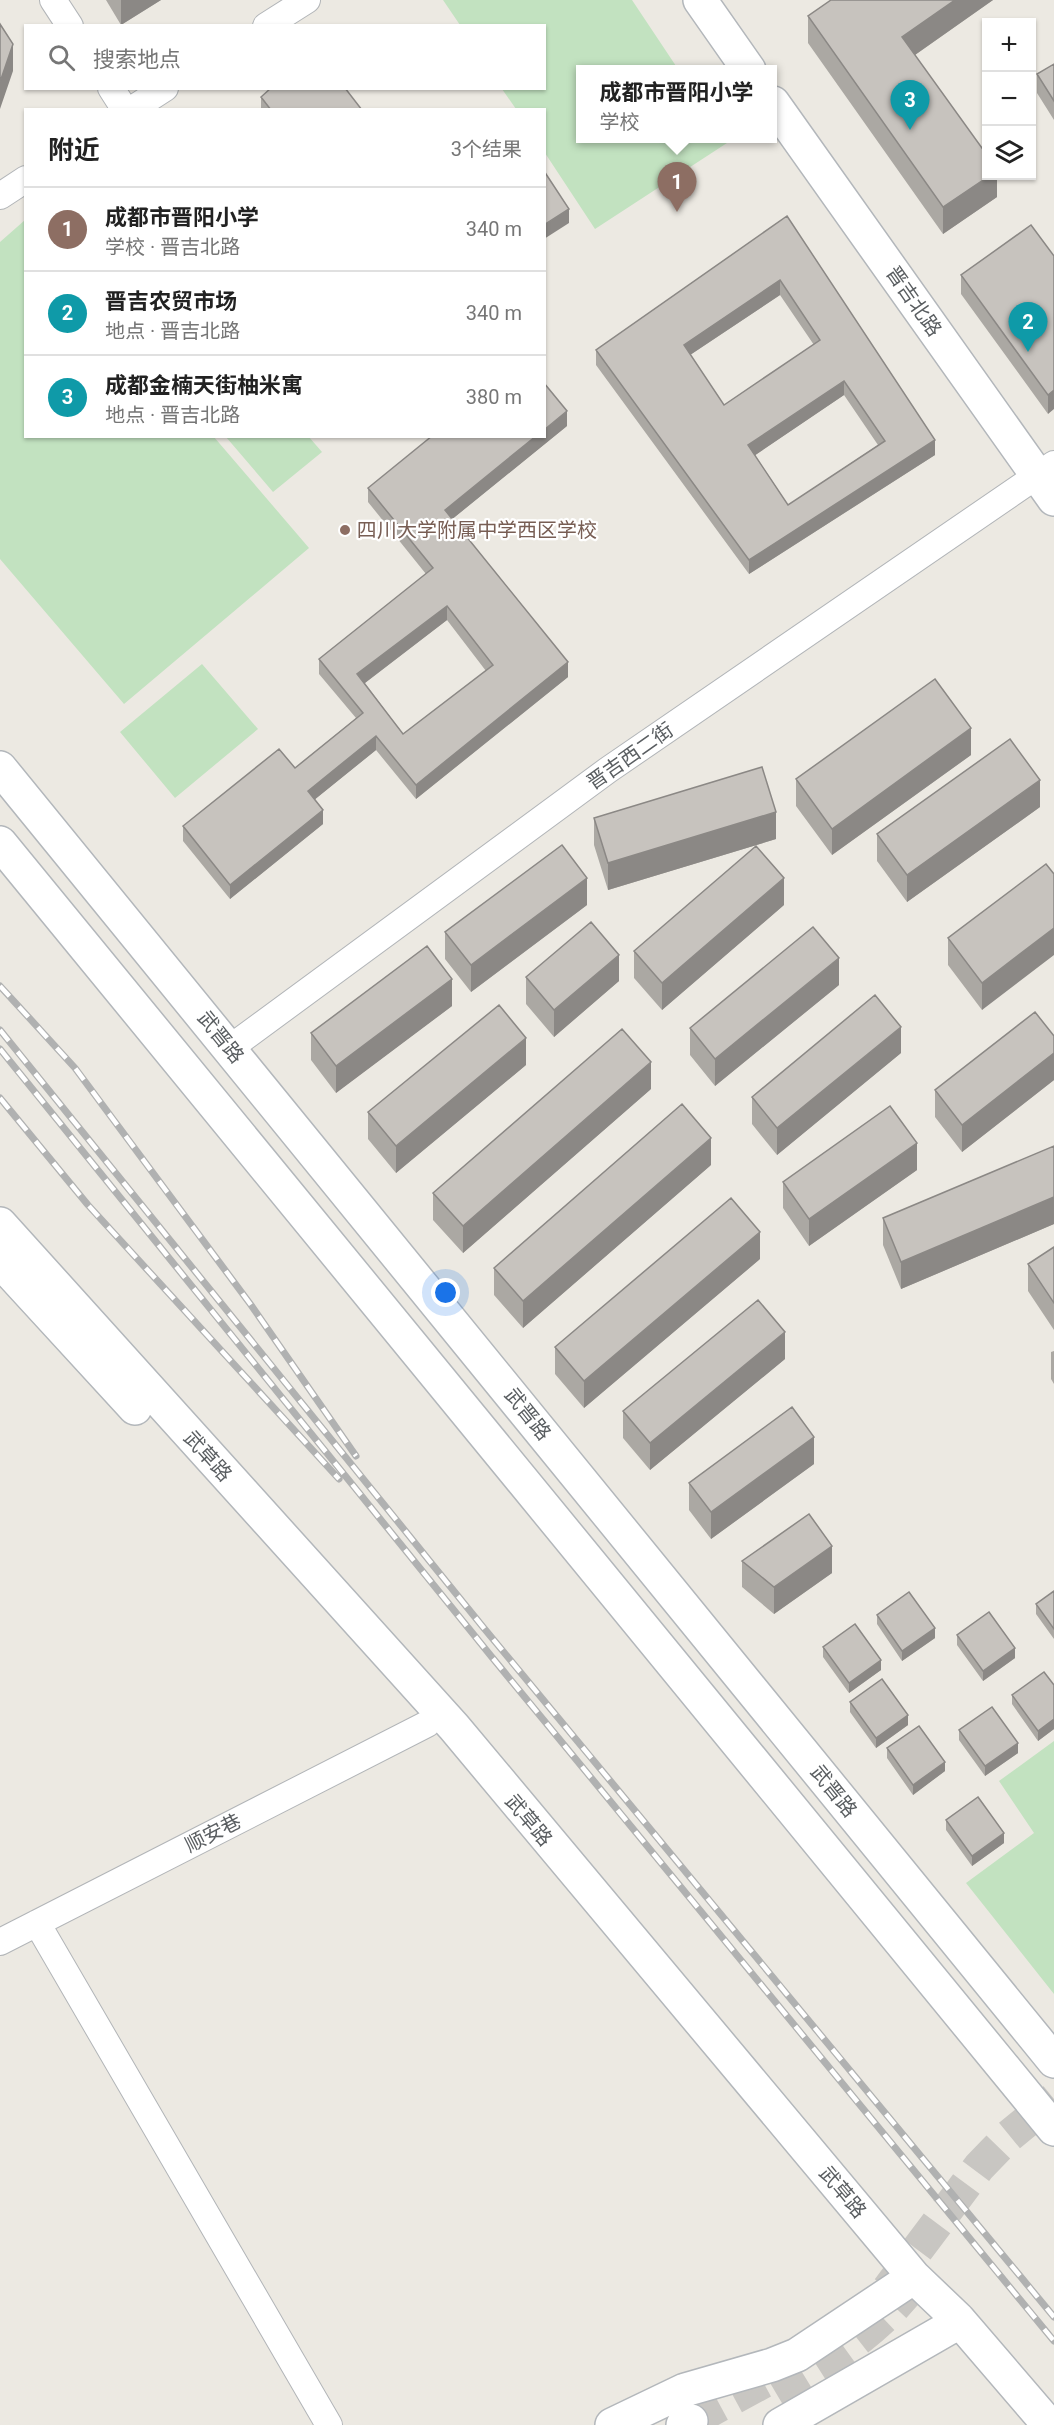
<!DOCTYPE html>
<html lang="zh">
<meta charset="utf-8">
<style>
body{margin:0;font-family:Roboto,"Noto Sans SC",sans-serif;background:#f6f6f6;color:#222}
.controls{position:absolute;right:18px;top:18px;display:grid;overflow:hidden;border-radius:0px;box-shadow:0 2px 4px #0004}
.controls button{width:54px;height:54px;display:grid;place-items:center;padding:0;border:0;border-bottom:2px solid #e0e0e0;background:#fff;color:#222;font:30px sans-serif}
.you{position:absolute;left:446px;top:1293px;width:21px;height:21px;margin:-15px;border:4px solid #fff;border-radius:50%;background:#1a73e8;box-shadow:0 0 0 9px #1a73e833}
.badge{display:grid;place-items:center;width:39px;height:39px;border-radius:50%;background:#d93025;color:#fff;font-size:20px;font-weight:700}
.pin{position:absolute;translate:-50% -50px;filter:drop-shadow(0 2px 3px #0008)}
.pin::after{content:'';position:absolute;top:32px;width:21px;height:18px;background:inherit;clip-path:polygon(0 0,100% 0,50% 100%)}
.popup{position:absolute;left:576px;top:65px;width:201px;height:78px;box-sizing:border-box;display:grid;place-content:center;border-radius:0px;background:#fff;filter:drop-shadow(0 2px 4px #0005);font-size:20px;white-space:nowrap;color:#767676}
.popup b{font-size:22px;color:#222}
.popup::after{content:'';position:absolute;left:50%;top:100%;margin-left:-12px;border:12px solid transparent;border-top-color:#fff}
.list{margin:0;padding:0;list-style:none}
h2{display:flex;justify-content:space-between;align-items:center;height:78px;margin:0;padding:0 24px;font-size:26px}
h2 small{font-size:20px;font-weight:400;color:#767676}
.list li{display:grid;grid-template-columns:39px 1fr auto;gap:18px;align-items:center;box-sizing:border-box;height:84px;padding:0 24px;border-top:2px solid #e0e0e0}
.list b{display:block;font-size:22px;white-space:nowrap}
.list p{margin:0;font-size:20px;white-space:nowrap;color:#767676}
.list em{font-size:20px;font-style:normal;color:#767676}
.icon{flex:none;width:33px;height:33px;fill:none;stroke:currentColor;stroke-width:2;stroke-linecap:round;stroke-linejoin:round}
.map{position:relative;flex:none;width:1054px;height:2425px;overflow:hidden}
.search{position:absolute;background:#fff;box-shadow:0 2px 4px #0004;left:24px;top:24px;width:522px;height:66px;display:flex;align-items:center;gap:15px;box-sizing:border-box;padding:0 21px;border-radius:0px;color:#767676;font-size:22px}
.panel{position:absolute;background:#fff;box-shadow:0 2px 4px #0004;left:24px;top:108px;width:522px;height:330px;border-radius:0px}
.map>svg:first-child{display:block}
.green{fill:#c2e2c0}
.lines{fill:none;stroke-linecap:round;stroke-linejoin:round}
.secondary-tunnel{stroke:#c8c6c2;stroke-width:33;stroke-dasharray:33 16;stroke-linecap:butt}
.street-casing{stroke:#b2b5b8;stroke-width:28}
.secondary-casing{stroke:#b3b7bb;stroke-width:36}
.street{stroke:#fff;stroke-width:26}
.secondary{stroke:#fff;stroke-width:33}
.rail-casing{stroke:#b0b1b1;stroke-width:7}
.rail{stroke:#fff;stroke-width:4.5;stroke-dasharray:14;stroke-linecap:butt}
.wall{fill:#aba8a3;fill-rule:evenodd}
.shaded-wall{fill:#8b8885}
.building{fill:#c7c3be;stroke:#8b8885;stroke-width:1.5;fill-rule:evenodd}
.education-dot{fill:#8d6e63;stroke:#fff;stroke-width:2}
.labels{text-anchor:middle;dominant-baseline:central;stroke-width:4.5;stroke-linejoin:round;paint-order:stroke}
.street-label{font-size:20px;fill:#5a5e61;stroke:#fff}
.education-label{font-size:20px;fill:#785e54;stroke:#fff;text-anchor:start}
</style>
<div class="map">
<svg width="1054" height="2425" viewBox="0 0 1054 2425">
<rect width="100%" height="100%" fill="#ece9e2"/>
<path class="green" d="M 443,0 L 632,0 L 678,69 L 581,70 L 581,138 L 723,138 L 727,143 L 595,229 L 545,153 L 544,110 L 516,109 L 502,89 L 544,88 L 544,26 L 460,25 Z
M 25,220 L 26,436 L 214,437 L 309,548 L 124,704 L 0,559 L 0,242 Z
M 226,437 L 309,437 L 322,452 L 273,492 Z
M 202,664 L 258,729 L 175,798 L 120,732 Z
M 1054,1741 L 1054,1994 L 966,1883 L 1034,1833 L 999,1781 Z"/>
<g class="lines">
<path class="secondary-tunnel" d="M 888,2289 L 979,2167 L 1009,2136 L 1054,2099
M 776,2393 C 828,2362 878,2332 915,2282
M 691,2421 L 791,2367"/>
<g class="street-casing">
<path id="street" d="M 53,0 L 70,26
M 266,26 L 307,0
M 111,88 L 125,110
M 131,110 L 165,88
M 0,196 L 26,179
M 230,1048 L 608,770 L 1054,464
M 37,1923 L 329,2425
M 0,1942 L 427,1724"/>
</g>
<g class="secondary-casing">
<path id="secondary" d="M 700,0 L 749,70
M 773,103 L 1054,499
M 0,768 L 1054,2061
M 0,843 L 1054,2129
M 0,1224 L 454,1727 L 914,2277 L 958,2319 L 1049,2425
M 0,1261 L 135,1408
M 612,2425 L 685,2390 L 772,2365 L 797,2355 L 914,2277
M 683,2425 L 691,2421
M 780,2425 L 947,2329 L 958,2319"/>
</g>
<use href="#street" class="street"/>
<use href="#secondary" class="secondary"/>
<g class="rail-casing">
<path id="rail" d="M 0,986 L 75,1068 L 251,1305 L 356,1456
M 0,1030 L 483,1627 L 1054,2317
M 0,1049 L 491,1656 L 1054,2341
M 0,1098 L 88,1205 L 339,1479"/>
</g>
<use href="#rail" class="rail"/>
</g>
<path class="wall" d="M 106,0 L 161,0 L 121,25 Z
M 831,0 L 993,0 L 915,55 L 997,176 L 997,197 L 943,234 L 808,43 L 808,16 Z
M 1054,64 L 1054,120 L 1037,93 L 1037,74 Z
M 261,97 L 362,110 L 261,110 Z
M 787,216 L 935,455 L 749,574 L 596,365 L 596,350 ZM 780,295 L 814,345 L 724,405 L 690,355 ZM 844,395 L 878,445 L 788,505 L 755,455 Z
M 1054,256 L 1048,414 L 961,294 L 961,275 Z
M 567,426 L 452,519 L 568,677 L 416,799 L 376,750 L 315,799 L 323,824 L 230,899 L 183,841 L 183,826 L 295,768 L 356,718 L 319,674 L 319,659 L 426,574 L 368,502 L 368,488 ZM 447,620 L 486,671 L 403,734 L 365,683 Z
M 971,755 L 832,855 L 796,806 L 796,779 Z
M 1040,807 L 907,902 L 877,861 L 877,834 Z
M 594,818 L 776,839 L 608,890 L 594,845 Z
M 1046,864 L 982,1010 L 948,965 L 948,938 Z
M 587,905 L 471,992 L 445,959 L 445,932 Z
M 784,905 L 662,1010 L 634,978 L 634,951 Z
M 526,977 L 619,981 L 554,1037 L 526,1004 Z
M 839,985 L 715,1086 L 690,1055 L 690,1028 Z
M 452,1006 L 336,1093 L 311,1060 L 311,1033 Z
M 1054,1036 L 1054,1080 L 962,1152 L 935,1117 L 935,1090 Z
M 901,1053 L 777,1155 L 752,1124 L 752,1097 Z
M 526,1065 L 396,1173 L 368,1139 L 368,1112 Z
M 651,1089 L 463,1253 L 433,1220 L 433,1193 Z
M 1054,1146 L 1054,1224 L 901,1289 L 883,1245 L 883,1218 Z
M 711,1165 L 523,1328 L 494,1295 L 494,1268 Z
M 917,1170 L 809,1246 L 783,1208 L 783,1182 Z
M 1054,1247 L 1054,1330 L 1028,1291 L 1028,1264 Z
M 760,1259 L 584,1408 L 555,1374 L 555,1347 Z
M 1054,1351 L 1054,1384 L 1051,1379 L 1051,1352 Z
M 785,1359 L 650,1470 L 623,1438 L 623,1411 Z
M 814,1464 L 711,1539 L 689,1510 L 689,1483 Z
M 742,1561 L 832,1573 L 774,1614 L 742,1587 Z
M 1054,1591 L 1054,1639 L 1036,1614 L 1036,1604 Z
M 877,1615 L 935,1638 L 902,1661 L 877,1624 Z
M 957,1635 L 1015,1658 L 983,1681 L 957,1645 Z
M 823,1647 L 881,1670 L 849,1693 L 823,1657 Z
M 1054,1685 L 1054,1729 L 1038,1741 L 1012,1704 L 1012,1695 Z
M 850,1702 L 908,1725 L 876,1748 L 850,1712 Z
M 959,1730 L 1018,1753 L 985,1776 L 959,1740 Z
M 887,1748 L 945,1771 L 913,1795 L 887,1758 Z
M 946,1820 L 1004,1843 L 972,1866 L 946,1830 Z"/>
<path class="shaded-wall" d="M 121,0 L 161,0 L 121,25 Z
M 955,0 L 993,0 L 902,64 L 902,37 Z
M 13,44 L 13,71 L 0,109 L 0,82 Z
M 989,176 L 997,176 L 997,197 L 943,234 L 943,207 Z
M 569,209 L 569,223 L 544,239 L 544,225 Z
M 780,280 L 780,295 L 684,359 L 684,345 Z
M 844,381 L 844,395 L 748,460 L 748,445 Z
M 1054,390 L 1054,409 L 1048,414 L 1048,395 Z
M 567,411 L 567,426 L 445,525 L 445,510 L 536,436 L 544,436 L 544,430 Z
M 935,440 L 935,455 L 749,574 L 749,560 Z
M 447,606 L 447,620 L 357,689 L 357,674 Z
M 568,662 L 568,677 L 416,799 L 416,785 Z
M 971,728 L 971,755 L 832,855 L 832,829 Z
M 376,736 L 376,750 L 308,805 L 308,791 Z
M 1040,780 L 1040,807 L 907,902 L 907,875 Z
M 323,810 L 323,824 L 230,899 L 230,885 Z
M 776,812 L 776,839 L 608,890 L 608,863 Z
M 587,878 L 587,905 L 471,992 L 471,965 Z
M 784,878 L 784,905 L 662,1010 L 662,983 Z
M 1054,928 L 1054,955 L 982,1010 L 982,983 Z
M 619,955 L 619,981 L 554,1037 L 554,1010 Z
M 839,958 L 839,985 L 715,1086 L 715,1059 Z
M 452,979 L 452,1006 L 336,1093 L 336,1066 Z
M 901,1027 L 901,1053 L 777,1155 L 777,1128 Z
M 526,1038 L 526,1065 L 396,1173 L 396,1146 Z
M 1054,1053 L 1054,1080 L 962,1152 L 962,1125 Z
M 651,1062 L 651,1089 L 463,1253 L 463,1226 Z
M 711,1138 L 711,1165 L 523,1328 L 523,1301 Z
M 917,1143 L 917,1170 L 809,1246 L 809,1219 Z
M 1054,1197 L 1054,1224 L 901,1289 L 901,1262 Z
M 760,1232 L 760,1259 L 584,1408 L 584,1381 Z
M 785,1332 L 785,1359 L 650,1470 L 650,1443 Z
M 814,1437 L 814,1464 L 711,1539 L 711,1512 Z
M 832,1546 L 832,1573 L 774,1614 L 774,1587 Z
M 935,1628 L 935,1638 L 902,1661 L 902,1651 Z
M 1015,1648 L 1015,1658 L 983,1681 L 983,1671 Z
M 881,1660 L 881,1670 L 849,1693 L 849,1683 Z
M 908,1715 L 908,1725 L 876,1748 L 876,1738 Z
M 1054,1719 L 1054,1729 L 1038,1741 L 1038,1731 Z
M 1018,1743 L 1018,1753 L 985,1776 L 985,1766 Z
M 945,1762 L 945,1771 L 913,1795 L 913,1785 Z
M 1004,1833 L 1004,1843 L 972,1866 L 972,1856 Z"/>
<path class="building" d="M 831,0 L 955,0 L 902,37 L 987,155 L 987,176 L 989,176 L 943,207 L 808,16 Z
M 0,24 L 13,44 L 0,82 Z
M 1054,64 L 1054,101 L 1037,74 Z
M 271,88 L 345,88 L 362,110 L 271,110 L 261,97 Z
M 544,171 L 569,209 L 544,225 Z
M 787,216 L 935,440 L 749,560 L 596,350 ZM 780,280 L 820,340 L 724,405 L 684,345 ZM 844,381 L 885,441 L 788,505 L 748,445 Z
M 1031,225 L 1054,256 L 1054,390 L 1048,395 L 961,275 Z
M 544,383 L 567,411 L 544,430 Z
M 432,436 L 536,436 L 445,510 L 568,662 L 416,785 L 376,736 L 308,791 L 323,810 L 230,885 L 183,826 L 279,749 L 295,768 L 363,713 L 319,659 L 433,568 L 368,488 ZM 447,606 L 493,665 L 403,734 L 357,674 Z
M 935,679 L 971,728 L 832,829 L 796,779 Z
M 1010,739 L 1040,780 L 907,875 L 877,834 Z
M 762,767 L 776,812 L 608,863 L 594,818 Z
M 562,845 L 587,878 L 471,965 L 445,932 Z
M 756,846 L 784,878 L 662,983 L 634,951 Z
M 1046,864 L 1054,874 L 1054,928 L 982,983 L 948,938 Z
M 591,922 L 619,955 L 554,1010 L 526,977 Z
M 813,927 L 839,958 L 715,1059 L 690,1028 Z
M 427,946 L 452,979 L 336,1066 L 311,1033 Z
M 875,995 L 901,1027 L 777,1128 L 752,1097 Z
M 499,1005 L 526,1038 L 396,1146 L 368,1112 Z
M 1035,1012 L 1054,1036 L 1054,1053 L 962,1125 L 935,1090 Z
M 622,1029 L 651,1062 L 463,1226 L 433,1193 Z
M 682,1104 L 711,1138 L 523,1301 L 494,1268 Z
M 890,1106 L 917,1143 L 809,1219 L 783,1182 Z
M 1054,1146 L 1054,1197 L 901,1262 L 883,1218 Z
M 731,1198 L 760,1232 L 584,1381 L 555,1347 Z
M 1054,1247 L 1054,1303 L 1028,1264 Z
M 758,1300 L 785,1332 L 650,1443 L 623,1411 Z
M 792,1407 L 814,1437 L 711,1512 L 689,1483 Z
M 809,1514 L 832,1546 L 774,1587 L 742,1561 Z
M 1054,1591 L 1054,1629 L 1036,1604 Z
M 909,1592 L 935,1628 L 902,1651 L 877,1615 Z
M 989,1612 L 1015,1648 L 983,1671 L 957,1635 Z
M 855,1624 L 881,1660 L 849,1683 L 823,1647 Z
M 1044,1672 L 1054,1685 L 1054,1719 L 1038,1731 L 1012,1695 Z
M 882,1679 L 908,1715 L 876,1738 L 850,1702 Z
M 992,1707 L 1018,1743 L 985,1766 L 959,1730 Z
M 919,1726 L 945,1762 L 913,1785 L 887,1748 Z
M 978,1797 L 1004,1833 L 972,1856 L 946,1820 Z"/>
<circle class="education-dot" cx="345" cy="530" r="6"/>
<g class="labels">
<g class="street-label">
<text transform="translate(914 301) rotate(55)">晋吉北路</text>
<text transform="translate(630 756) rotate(-35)">晋吉西二街</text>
<text transform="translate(221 1037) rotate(51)">武晋路</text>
<text transform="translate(528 1414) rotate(51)">武晋路</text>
<text transform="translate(208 1456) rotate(48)">武草路</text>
<text transform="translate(834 1791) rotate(51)">武晋路</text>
<text transform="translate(529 1820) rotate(50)">武草路</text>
<text transform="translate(213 1833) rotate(-27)">顺安巷</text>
<text transform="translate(843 2192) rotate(50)">武草路</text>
</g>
<g class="education-label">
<text x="357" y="530">四川大学附属中学西区学校</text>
</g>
</g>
</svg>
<div class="controls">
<button>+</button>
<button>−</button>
<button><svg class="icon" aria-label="layers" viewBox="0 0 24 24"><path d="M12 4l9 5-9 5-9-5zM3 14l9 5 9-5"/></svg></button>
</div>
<div class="you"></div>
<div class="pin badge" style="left:677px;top:212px;background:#8d6e63">1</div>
<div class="popup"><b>成都市晋阳小学</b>学校</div>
<div class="pin badge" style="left:1028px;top:352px;background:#0f9aa8">2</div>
<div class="pin badge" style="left:910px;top:130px;background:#0f9aa8">3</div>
<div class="search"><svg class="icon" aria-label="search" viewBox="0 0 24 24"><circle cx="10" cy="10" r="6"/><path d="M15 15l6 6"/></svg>搜索地点</div>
<section class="panel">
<h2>附近<small>3个结果</small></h2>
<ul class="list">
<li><span class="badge" style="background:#8d6e63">1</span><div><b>成都市晋阳小学</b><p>学校 · 晋吉北路</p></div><em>340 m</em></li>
<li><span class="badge" style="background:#0f9aa8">2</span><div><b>晋吉农贸市场</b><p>地点 · 晋吉北路</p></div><em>340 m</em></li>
<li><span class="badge" style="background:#0f9aa8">3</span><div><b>成都金楠天街柚米寓</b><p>地点 · 晋吉北路</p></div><em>380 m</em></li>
</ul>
</section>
</div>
